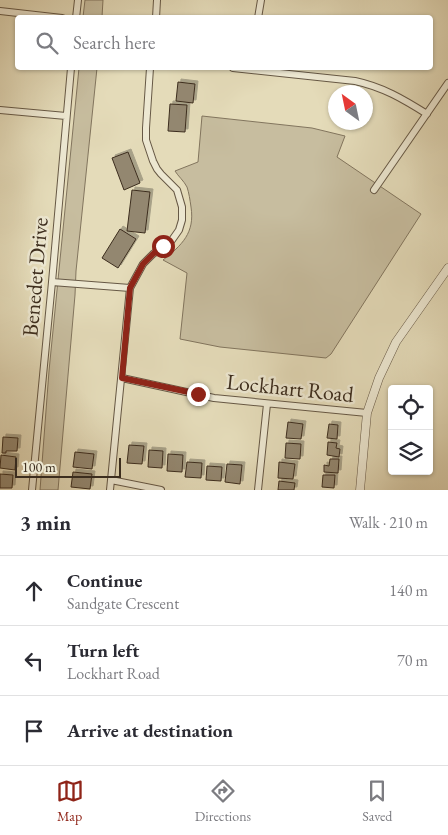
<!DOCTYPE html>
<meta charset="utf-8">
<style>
body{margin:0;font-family:"EB Garamond",serif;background:#f7f7f7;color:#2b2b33}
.controls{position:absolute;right:15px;bottom:15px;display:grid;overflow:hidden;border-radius:5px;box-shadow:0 1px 4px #0004}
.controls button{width:45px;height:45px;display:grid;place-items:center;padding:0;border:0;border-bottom:1px solid #e1e1e2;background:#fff;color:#2b2b33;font:25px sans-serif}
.compass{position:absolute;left:328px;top:85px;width:45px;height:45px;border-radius:50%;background:#fff;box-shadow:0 1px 4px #0004;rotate:327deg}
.scale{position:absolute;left:15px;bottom:12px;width:106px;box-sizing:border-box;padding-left:5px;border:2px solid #3c2d1e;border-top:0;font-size:14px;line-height:18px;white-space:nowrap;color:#3c2d1e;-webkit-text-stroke:4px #ede8d2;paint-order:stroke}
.stop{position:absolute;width:15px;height:15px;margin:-11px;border:4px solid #8f2418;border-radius:50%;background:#fff}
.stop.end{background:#8f2418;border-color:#fff;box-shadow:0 1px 5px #0008}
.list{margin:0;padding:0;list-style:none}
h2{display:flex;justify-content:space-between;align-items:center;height:65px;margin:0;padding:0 20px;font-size:21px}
h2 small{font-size:16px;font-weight:400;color:#7c7c81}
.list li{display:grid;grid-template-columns:32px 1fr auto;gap:15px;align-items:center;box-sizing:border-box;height:70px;padding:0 20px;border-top:1px solid #e1e1e2}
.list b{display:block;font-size:19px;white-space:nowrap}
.list p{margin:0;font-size:16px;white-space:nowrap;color:#7c7c81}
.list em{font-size:16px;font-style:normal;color:#7c7c81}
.icon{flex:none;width:28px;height:28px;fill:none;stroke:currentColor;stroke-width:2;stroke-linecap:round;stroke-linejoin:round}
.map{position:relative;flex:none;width:448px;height:490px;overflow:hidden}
.search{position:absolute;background:#fff;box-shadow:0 1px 4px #0004;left:15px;right:15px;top:15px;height:55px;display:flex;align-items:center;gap:12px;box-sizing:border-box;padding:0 18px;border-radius:5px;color:#7c7c81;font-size:19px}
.sheet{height:275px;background:#fff}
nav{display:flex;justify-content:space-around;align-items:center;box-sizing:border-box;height:70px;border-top:1px solid #e1e1e2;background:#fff;font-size:14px;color:#7c7c81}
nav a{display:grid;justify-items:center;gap:2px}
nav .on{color:#8f2418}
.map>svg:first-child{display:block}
.green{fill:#c7bd9f;stroke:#82755e}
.building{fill:#93876f;stroke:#3c2d1e;filter:url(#shadow)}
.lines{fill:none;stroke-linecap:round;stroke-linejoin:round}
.minor-casing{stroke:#665845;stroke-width:8}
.tertiary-casing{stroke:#665845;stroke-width:9}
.minor{stroke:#ede8d2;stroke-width:6}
.tertiary{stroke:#ede8d2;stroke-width:8}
.route{stroke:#8f2418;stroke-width:6}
.labels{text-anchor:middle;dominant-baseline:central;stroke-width:5;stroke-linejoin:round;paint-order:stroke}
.street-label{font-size:22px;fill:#3c2d1e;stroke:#ede8d2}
</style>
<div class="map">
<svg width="448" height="490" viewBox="0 0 448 490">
<defs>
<filter id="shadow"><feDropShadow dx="3" dy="-3" stdDeviation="0" flood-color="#0004"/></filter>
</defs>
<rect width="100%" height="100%" fill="#e4dbb9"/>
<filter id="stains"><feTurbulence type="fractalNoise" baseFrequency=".004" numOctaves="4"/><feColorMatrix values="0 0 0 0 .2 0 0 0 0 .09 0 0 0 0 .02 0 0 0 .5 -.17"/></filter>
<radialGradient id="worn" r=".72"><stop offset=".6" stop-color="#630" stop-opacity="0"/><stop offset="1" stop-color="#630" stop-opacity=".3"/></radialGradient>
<path class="green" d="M 85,0 L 103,0 L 102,17 L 83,17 Z
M 79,68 L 97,68 L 76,271 L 75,295 L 58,490 L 40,490 L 49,371 Z
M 202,116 L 312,128 L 345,136 L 337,157 L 421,214 L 331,354 L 326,358 L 220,347 L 180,339 L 187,273 L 163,260 C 182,245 195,233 191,207 C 190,200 189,193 187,187 C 184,181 178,176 175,171 L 198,162 Z"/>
<path class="building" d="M 178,82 L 195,84 L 193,103 L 176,101 Z
M 170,104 L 187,105 L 185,132 L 168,131 Z
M 128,152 L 140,183 L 124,190 L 112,158 Z
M 132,190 L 150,192 L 145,233 L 127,231 Z
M 120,229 L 136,239 L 118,268 L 102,258 Z
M 288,422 L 303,424 L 301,439 L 286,438 Z
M 329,424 L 338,425 L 337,439 L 327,438 Z
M 3,437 L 18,438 L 17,451 L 6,451 L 6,453 L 2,453 Z
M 328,442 L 337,443 L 336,448 L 340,449 L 339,457 L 327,455 Z
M 286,443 L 301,444 L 300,459 L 285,458 Z
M 129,445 L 144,446 L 142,464 L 127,463 Z
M 149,450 L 163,451 L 162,468 L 148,467 Z
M 75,452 L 94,454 L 92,469 L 73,467 Z
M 168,454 L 183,455 L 182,472 L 167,471 Z
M 1,455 L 16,457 L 15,470 L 0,468 Z
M 330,459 L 339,459 L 338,473 L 324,472 L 324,465 L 329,466 Z
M 187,462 L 202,463 L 201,478 L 185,477 Z
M 279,462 L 295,464 L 293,479 L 278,478 Z
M 227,464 L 242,465 L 240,484 L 225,482 Z
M 207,466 L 222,467 L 221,481 L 206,480 Z
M 73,472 L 92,474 L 90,489 L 71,487 Z
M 0,474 L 13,475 L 12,488 L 0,488 Z
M 323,475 L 335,475 L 334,488 L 322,487 Z
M 279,481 L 295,483 L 294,490 L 278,490 Z"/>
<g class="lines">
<g class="minor-casing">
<path id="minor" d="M 0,11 L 62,18
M 76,18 L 78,0
M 156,18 L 157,0
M 258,18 L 261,0
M 233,68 L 355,81 C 383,87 403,99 427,114
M 0,110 L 66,116
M 374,190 L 448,83
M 52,282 L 130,288
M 122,378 L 214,398 L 367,413
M 111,480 L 161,490
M 32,490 L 52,282 L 71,68
M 110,490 L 130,288 L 143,264 L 153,254 L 172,240 L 179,230 L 182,220 L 182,207 L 177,190 L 161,174 L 157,169 L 153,161 L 146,140 L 146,128 L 150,68
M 258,490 L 267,404"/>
</g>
<g class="tertiary-casing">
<path id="tertiary" d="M 360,490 L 367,413 L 379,378 L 396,342 L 448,268"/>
</g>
<use href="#minor" class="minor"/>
<use href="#tertiary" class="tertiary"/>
</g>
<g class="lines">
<path class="route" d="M 163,246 L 153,254 L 143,264 L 130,288 L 122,378 L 198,394"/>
</g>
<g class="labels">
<g class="street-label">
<text transform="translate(35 277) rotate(-85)">Benedet Drive</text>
<text transform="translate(290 388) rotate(6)">Lockhart Road</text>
</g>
</g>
<rect width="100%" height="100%" filter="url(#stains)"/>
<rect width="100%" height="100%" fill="url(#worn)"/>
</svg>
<div class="controls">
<button><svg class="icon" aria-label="locate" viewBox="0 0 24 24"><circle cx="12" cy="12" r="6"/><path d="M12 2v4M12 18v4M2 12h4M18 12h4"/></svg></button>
<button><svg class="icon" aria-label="layers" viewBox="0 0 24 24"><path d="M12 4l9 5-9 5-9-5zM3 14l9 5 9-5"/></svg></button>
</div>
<svg class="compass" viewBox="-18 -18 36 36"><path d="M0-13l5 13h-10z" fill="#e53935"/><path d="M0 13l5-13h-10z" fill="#7c7c81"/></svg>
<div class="scale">100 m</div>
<div class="stop" style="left:163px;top:246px"></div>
<div class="stop end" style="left:198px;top:394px"></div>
<div class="search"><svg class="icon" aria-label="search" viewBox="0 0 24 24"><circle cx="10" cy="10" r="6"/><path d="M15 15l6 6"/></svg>Search here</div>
</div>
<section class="sheet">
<h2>3 min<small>Walk · 210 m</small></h2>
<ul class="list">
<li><svg class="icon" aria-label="ahead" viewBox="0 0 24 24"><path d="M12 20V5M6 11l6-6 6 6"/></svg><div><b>Continue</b><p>Sandgate Crescent</p></div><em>140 m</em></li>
<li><svg class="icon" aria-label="left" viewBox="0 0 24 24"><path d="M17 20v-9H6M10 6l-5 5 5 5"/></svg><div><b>Turn left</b><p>Lockhart Road</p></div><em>70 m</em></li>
<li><svg class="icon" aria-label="arrive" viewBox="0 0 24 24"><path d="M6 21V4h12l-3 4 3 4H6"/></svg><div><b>Arrive at destination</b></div></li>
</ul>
</section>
<nav>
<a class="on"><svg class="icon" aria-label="map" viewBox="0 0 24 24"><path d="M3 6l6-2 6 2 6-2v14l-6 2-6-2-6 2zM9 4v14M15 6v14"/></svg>Map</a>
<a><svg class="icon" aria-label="directions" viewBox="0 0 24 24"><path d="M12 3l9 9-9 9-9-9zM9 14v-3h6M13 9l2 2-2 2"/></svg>Directions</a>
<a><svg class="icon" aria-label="saved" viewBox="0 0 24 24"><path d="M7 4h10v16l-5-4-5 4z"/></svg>Saved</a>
</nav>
